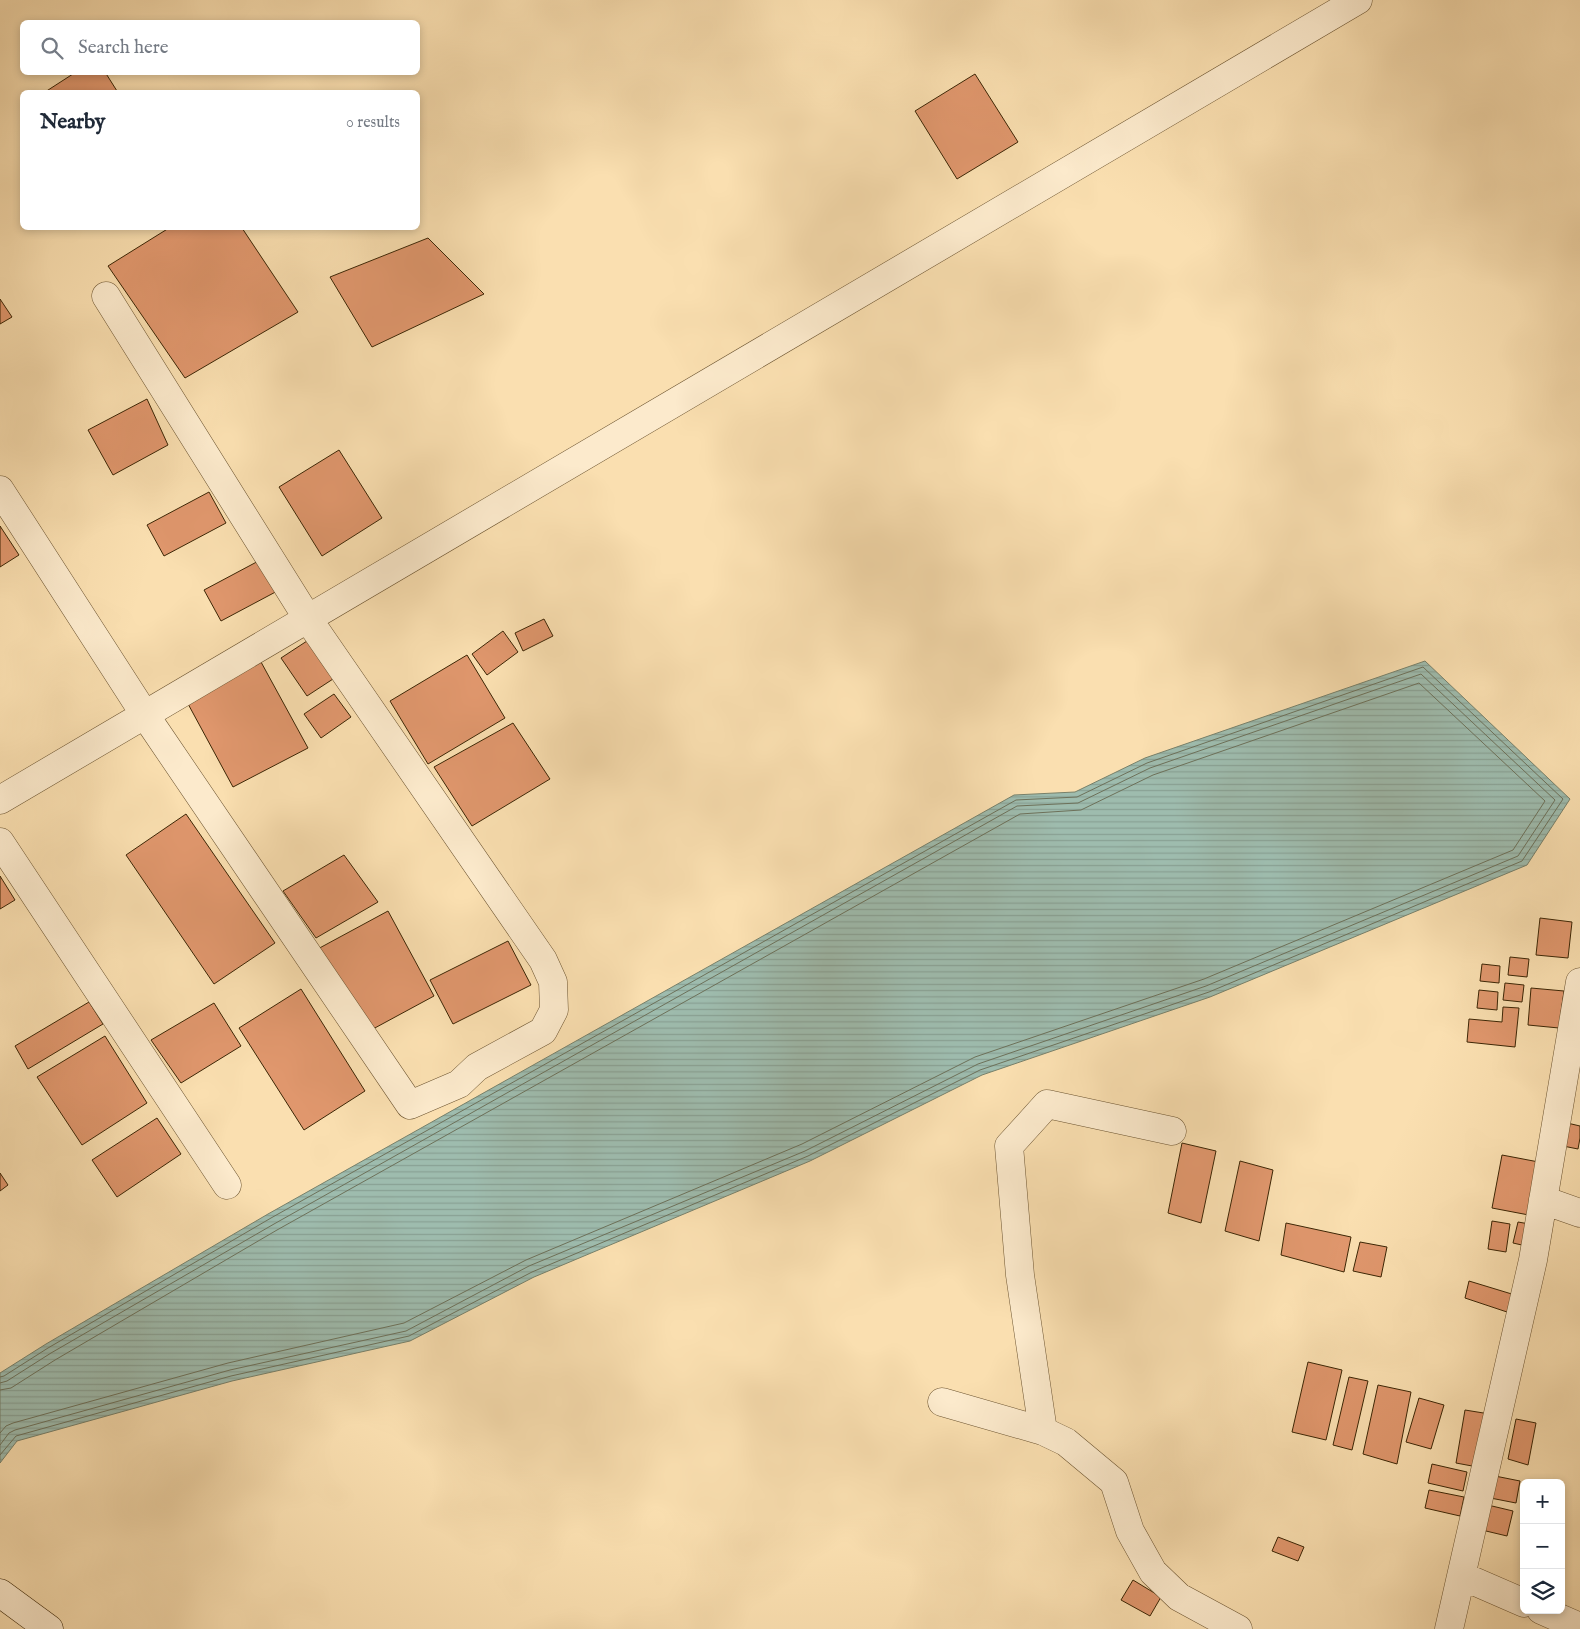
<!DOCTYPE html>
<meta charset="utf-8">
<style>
body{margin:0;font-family:"IM FELL English",serif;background:#f2f2f3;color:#1f2937}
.controls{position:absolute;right:15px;bottom:15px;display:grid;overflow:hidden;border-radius:8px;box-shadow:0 2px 8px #0003}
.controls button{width:45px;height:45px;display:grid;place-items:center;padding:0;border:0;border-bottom:1px solid #e0e1e3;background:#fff;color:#1f2937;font:25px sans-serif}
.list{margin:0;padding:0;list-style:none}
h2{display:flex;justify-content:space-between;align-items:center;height:65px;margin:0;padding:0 20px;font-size:21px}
h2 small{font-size:16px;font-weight:400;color:#747a83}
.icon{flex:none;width:28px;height:28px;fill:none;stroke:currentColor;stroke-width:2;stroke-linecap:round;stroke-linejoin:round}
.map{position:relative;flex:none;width:1580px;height:1629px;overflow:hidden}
.search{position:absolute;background:#fff;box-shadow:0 2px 8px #0003;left:20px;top:20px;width:400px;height:55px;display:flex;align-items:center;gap:12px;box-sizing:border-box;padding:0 18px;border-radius:8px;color:#747a83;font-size:19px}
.panel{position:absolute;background:#fff;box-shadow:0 2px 8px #0003;left:20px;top:90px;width:400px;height:140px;border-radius:8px}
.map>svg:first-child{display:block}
.water{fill:url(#water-rules);stroke:#77806a}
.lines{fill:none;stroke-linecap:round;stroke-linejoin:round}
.shore{stroke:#6d715a;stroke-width:1}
.building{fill:#e0976d;stroke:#3c2605}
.street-casing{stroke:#6c5430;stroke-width:29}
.secondary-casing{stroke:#3c2605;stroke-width:29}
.street{stroke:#fceacc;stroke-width:28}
.secondary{stroke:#fceacc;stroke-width:28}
</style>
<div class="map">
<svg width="1580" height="1629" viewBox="0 0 1580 1629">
<defs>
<pattern id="water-rules" width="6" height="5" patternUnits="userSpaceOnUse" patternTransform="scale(1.25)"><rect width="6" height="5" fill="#9ebcae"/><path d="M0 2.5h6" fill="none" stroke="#89a194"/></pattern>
</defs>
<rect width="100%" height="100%" fill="#fadfb0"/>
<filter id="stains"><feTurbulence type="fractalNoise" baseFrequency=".004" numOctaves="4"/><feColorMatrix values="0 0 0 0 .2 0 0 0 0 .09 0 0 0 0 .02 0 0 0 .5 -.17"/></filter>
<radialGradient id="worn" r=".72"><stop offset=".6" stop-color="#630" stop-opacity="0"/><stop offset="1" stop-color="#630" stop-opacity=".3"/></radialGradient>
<path class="water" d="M 1425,661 L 1570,799 L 1527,865 L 1210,997 L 982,1075 L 810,1161 L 534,1277 L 410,1341 L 232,1381 L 17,1441 L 0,1463 L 0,1373 L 46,1344 L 268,1214 L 1014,795 L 1075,792 L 1145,758 Z"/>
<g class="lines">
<path class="shore" d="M 0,1377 L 4,1376 L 48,1348 L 271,1218 L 1016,800 L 1077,797 L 1147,763 L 1423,667 L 1563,799 L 1522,861 L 1209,992 L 980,1070 L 808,1156 L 532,1272 L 409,1336 L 231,1376 L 16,1436 L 0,1455
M 0,1383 L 7,1381 L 51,1353 L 274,1224 L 1017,806 L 1078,803 L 1150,768 L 1421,674 L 1555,800 L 1518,856 L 1206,986 L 978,1064 L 805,1151 L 529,1266 L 406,1331 L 230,1370 L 15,1430 L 9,1433 L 0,1445
M 0,1390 L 11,1388 L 55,1360 L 277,1230 L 1020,814 L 1081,810 L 1153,775 L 1419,683 L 1545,801 L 1513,850 L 1204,979 L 975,1057 L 802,1144 L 526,1260 L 404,1323 L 228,1363 L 13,1423 L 6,1426 L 0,1433"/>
</g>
<path class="building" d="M 76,72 L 105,72 L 117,91 L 115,92 L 45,92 Z
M 975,74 L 1018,142 L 957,179 L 915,111 Z
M 169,228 L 242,228 L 298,312 L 185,378 L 108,266 Z
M 428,238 L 484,294 L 372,347 L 330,277 Z
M 0,299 L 12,317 L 0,324 Z
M 147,399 L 168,445 L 113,475 L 88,430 Z
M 339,450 L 382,518 L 322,556 L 279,487 Z
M 209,492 L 226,523 L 164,556 L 147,525 Z
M 0,526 L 19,555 L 0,567 Z
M 266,557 L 283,588 L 221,621 L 204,590 Z
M 544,619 L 553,636 L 523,651 L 515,633 Z
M 503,631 L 518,652 L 487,675 L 472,654 Z
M 307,641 L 333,679 L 307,696 L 281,658 Z
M 467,655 L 505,718 L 428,764 L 390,701 Z
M 261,662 L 308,748 L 233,787 L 187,702 Z
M 334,694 L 351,717 L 321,738 L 304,714 Z
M 513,723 L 550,779 L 472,826 L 434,767 Z
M 186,814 L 275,943 L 214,984 L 126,855 Z
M 344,855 L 378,902 L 316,938 L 283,891 Z
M 0,876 L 15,900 L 0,909 Z
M 388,911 L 434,996 L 360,1036 L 314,951 Z
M 1540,918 L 1572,922 L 1568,958 L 1536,955 Z
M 508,941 L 531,985 L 453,1024 L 430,980 Z
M 1510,957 L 1529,959 L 1527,977 L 1508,975 Z
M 1482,964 L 1500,966 L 1499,983 L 1480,981 Z
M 1505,983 L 1524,985 L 1522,1002 L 1503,1000 Z
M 1531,988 L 1564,991 L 1559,1028 L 1528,1025 Z
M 301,989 L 365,1091 L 304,1130 L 239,1028 Z
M 1479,990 L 1498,992 L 1497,1010 L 1477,1008 Z
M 89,1002 L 103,1024 L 28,1069 L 15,1046 Z
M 214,1003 L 241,1046 L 181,1083 L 151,1040 Z
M 1503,1007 L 1519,1008 L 1515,1047 L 1467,1042 L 1469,1019 L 1502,1022 Z
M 105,1036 L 147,1103 L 82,1145 L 37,1077 Z
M 157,1118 L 181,1154 L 117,1197 L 92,1160 Z
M 1563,1122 L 1580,1126 L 1580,1138 L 1578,1149 L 1558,1145 Z
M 1182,1143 L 1216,1151 L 1201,1223 L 1168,1213 Z
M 1502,1155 L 1544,1163 L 1534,1216 L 1492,1208 Z
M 1240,1161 L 1273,1170 L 1259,1241 L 1225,1231 Z
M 0,1173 L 8,1185 L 0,1191 Z
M 1492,1221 L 1510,1224 L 1506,1252 L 1488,1249 Z
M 1518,1222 L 1552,1228 L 1548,1251 L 1513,1243 Z
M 1286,1223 L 1351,1237 L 1344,1272 L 1281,1255 Z
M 1360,1242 L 1387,1247 L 1381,1277 L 1353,1271 Z
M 1469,1281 L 1515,1295 L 1510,1313 L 1465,1298 Z
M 1308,1362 L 1342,1370 L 1326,1440 L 1292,1432 Z
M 1349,1377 L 1368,1381 L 1352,1450 L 1333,1445 Z
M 1378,1385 L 1411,1392 L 1397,1464 L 1363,1454 Z
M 1419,1398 L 1444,1405 L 1431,1449 L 1406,1442 Z
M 1465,1410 L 1508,1417 L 1499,1471 L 1456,1463 Z
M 1516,1419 L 1536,1423 L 1528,1465 L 1508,1459 Z
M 1432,1464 L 1467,1472 L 1463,1491 L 1428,1483 Z
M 1480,1473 L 1520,1481 L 1516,1503 L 1475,1495 Z
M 1429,1490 L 1464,1497 L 1460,1516 L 1425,1508 Z
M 1471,1501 L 1513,1511 L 1507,1536 L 1465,1526 Z
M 1278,1537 L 1304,1547 L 1298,1561 L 1272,1551 Z
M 1133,1580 L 1161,1597 L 1150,1616 L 1121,1600 Z"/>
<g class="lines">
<g class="street-casing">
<path id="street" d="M 0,490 L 145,715 L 410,1105 L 459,1084 L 477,1067 L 543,1031 L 554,1010 L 553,982 L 543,960 L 308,619 L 106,296
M 0,800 L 1358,0
M 0,842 L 227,1185
M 1543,1200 L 1580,1213
M 942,1402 L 1043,1431 L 1066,1442 L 1114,1482 L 1130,1531 L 1153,1572 L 1179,1597 L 1238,1629
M 1043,1431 L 1020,1275 L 1009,1146 L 1047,1104 L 1172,1131
M 1462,1576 L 1524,1603
M 1541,1610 L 1580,1627
M 1449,1629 L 1533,1260 L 1580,982"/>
</g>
<g class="secondary-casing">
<path id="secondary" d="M 0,1593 L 49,1629"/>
</g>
<use href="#street" class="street"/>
<use href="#secondary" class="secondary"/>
</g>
<rect width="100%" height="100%" filter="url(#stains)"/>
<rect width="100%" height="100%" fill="url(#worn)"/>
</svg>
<div class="controls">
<button>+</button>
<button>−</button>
<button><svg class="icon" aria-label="layers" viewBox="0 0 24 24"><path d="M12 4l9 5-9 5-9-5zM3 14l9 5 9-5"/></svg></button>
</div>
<div class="search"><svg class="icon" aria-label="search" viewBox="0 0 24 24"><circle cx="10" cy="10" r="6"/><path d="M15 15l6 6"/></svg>Search here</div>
<section class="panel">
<h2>Nearby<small>0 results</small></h2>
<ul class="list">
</ul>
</section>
</div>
